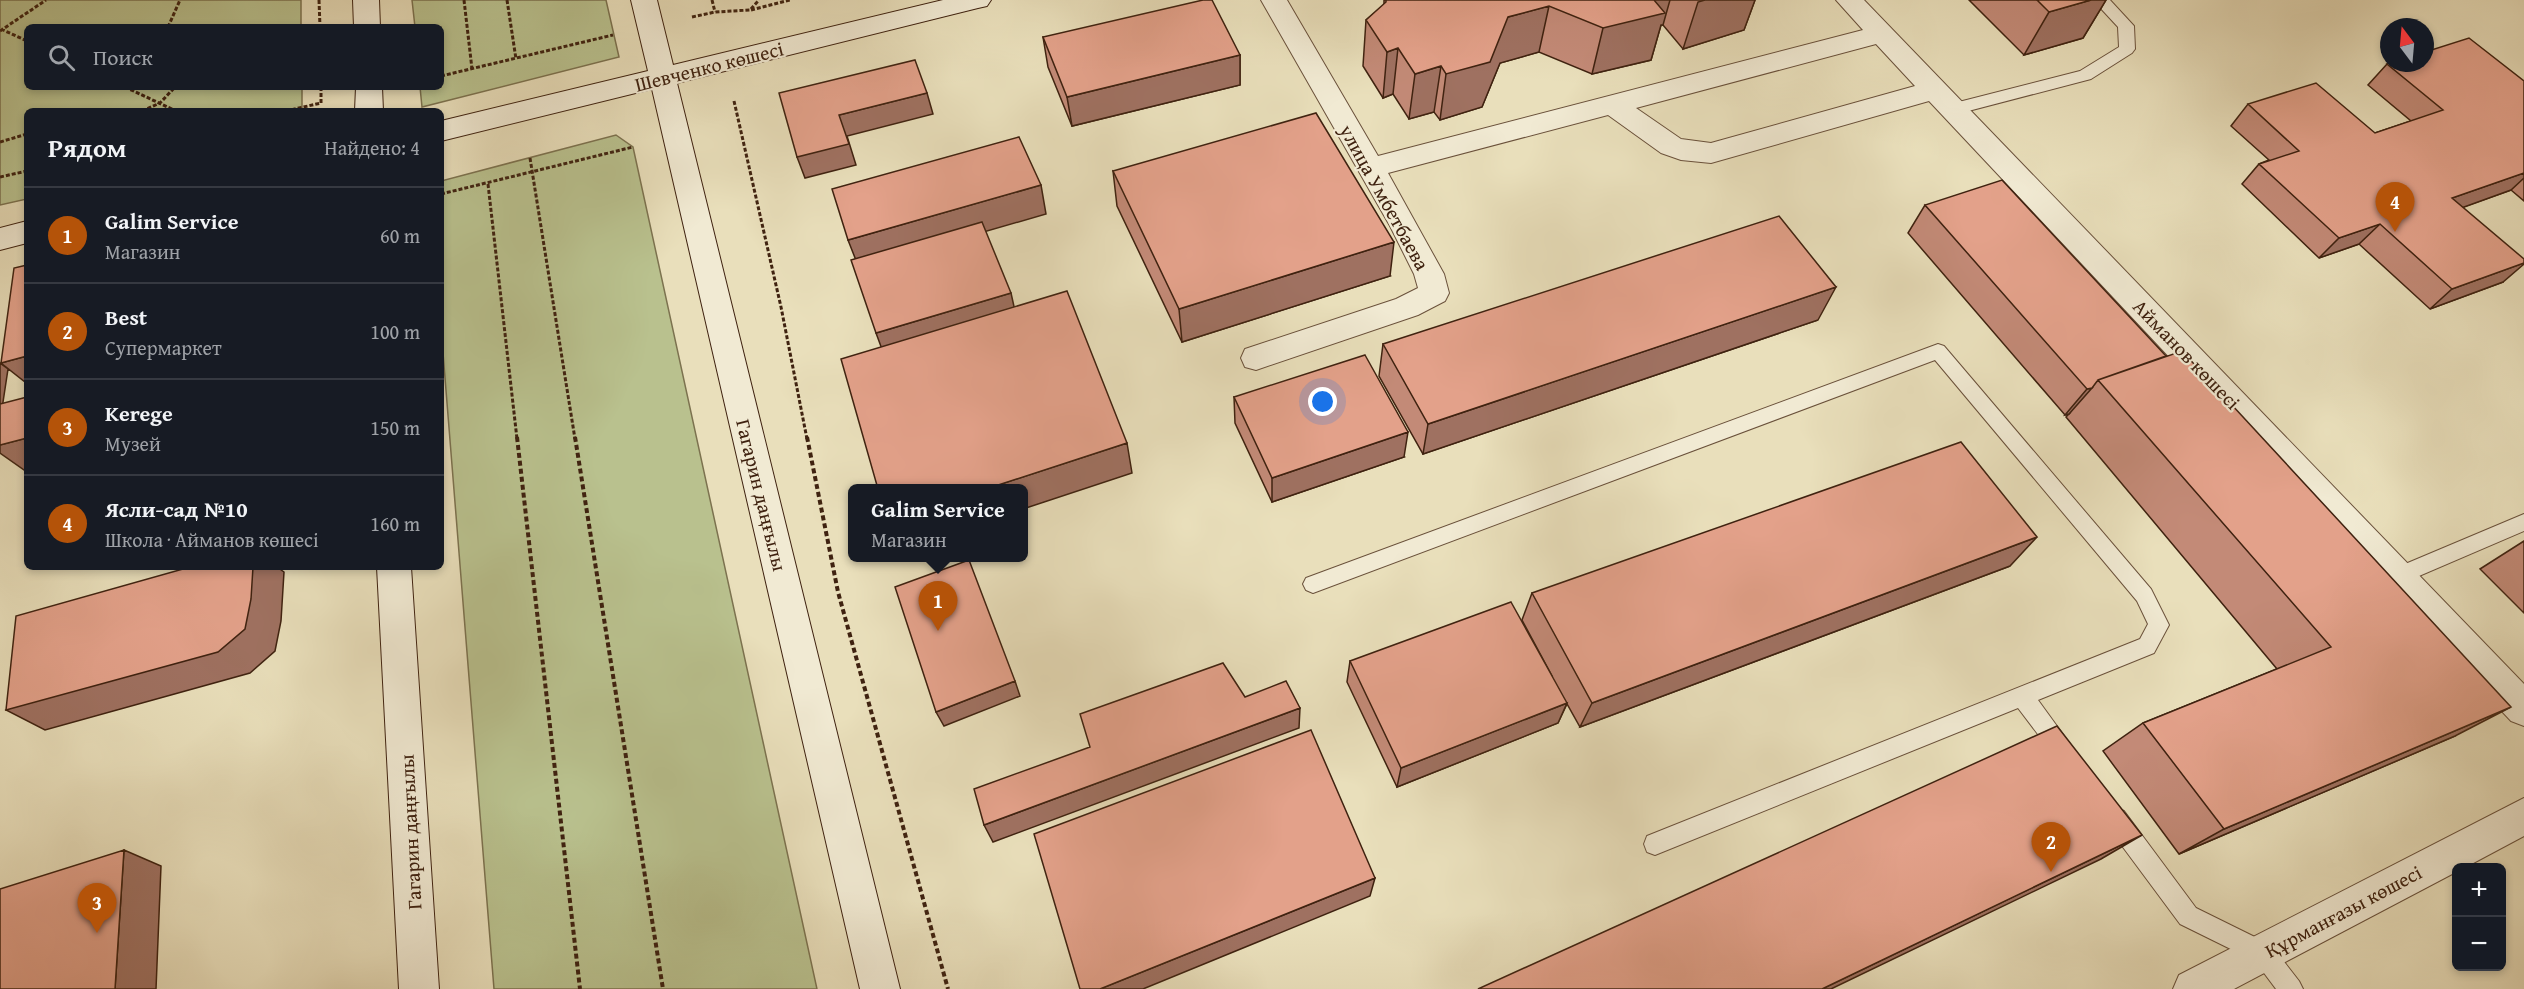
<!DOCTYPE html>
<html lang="ru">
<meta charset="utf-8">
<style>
body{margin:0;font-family:"Gentium Book Plus",serif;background:#20242c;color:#f1f3f6}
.controls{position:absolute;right:18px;bottom:18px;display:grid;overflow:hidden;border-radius:9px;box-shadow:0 3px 9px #0003}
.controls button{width:54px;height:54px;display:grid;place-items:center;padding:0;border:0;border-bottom:2px solid #363941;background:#171b24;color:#f1f3f6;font:30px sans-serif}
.compass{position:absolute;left:2380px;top:18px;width:54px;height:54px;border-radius:50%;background:#171b24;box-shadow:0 3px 9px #0003;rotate:344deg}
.you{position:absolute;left:1323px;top:402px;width:21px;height:21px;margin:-15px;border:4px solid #fff;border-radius:50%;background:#1a73e8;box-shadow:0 0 0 9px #1a73e833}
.badge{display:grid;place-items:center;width:39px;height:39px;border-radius:50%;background:#b45309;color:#fff;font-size:20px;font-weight:700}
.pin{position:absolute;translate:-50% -50px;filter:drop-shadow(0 2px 3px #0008)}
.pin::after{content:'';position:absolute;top:32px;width:21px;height:18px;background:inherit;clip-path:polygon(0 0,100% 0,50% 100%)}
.popup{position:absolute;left:848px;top:484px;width:180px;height:78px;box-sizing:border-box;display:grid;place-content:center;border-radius:9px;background:#171b24;filter:drop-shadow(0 2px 4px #0005);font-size:20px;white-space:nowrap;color:#9ea1a6}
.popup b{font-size:22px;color:#f1f3f6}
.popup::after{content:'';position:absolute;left:50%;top:100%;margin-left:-12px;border:12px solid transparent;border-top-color:#171b24}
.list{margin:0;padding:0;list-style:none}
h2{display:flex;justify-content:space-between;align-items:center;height:78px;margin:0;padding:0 24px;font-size:26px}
h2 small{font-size:20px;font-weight:400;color:#9ea1a6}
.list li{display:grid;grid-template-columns:39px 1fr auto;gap:18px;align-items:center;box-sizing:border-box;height:96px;padding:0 24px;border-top:2px solid #363941}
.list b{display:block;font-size:22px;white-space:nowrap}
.list p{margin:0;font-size:20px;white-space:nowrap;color:#9ea1a6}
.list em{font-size:20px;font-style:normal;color:#9ea1a6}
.icon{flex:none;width:33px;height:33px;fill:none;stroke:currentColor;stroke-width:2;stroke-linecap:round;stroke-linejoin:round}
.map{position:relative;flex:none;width:2524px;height:989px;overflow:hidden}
.search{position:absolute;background:#171b24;box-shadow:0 3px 9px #0003;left:24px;top:24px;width:420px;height:66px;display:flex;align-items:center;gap:15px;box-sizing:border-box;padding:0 21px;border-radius:9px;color:#9ea1a6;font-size:22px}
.panel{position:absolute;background:#171b24;box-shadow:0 3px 9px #0003;left:24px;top:108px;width:420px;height:462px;border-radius:9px}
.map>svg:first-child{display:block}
.green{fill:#b9c18e;stroke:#7c724f;stroke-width:1.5}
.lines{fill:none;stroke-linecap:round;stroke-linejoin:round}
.lane-casing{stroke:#6a513b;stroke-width:2}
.street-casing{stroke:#6a513b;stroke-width:2}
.secondary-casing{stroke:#3f2210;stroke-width:2}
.path-far1{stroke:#3f2210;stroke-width:3;stroke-dasharray:4 2;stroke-linecap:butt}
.path{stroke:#3f2210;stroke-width:4;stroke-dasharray:5 3;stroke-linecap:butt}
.lane{fill:#f1ead3;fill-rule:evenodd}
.street{fill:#f1ead3;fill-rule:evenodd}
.secondary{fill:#f1ead3;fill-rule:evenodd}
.wall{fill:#c38a77;stroke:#3f2210;stroke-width:1.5}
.shaded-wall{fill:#9f7161;stroke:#3f2210;stroke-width:1.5}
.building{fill:#e3a18a;stroke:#3f2210;stroke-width:1.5}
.labels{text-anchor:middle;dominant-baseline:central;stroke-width:4.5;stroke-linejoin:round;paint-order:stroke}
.street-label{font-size:20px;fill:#3f2210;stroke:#f1ead3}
</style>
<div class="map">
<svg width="2524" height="989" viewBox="0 0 2524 989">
<rect width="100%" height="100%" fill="#e9dfbb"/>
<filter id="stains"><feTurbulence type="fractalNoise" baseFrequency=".00333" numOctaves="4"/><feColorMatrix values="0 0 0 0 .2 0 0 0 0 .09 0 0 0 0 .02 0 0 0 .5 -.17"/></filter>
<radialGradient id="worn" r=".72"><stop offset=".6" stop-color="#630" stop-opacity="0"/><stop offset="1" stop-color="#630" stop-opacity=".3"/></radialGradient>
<path class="green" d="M 0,0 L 301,0 L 301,27 L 27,27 L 27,87 L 302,87 L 302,111 L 27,111 L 27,199 L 0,205 Z
M 412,0 L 606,0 L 619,57 L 422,107 L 420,87 L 441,87 L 441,27 L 415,27 Z
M 616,135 L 633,147 L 817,989 L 494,989 L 441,328 L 441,181 Z"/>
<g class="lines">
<g class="lane-casing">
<path id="lane" d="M 2093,0 L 2110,0 L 2134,26 L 2135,49 L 2132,53 L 2091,79 L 1953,115 L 1947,113 L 1945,109 L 1947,105 L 2080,71 L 2119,47 L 2118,27 Z
M 1938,344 L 1944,346 L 2151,589 L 2169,625 L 2154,653 L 2038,700 L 2075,751 L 2072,758 L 2064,761 L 2056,758 L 2018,708 L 1655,855 L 1647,852 L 1644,844 L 1647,836 L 2140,639 L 2148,624 L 2137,601 L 1935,360 L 1313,593 L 1306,590 L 1303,584 L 1306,578 Z
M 2524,514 L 2524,531 L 2398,585 L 2391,582 L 2388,576 L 2391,570 Z
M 2116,808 L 2124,811 L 2196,908 L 2271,945 L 2299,981 L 2303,989 L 2276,989 L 2255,961 L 2180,924 L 2108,827 L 2105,819 L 2108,811 Z"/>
</g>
<g class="street-casing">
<path id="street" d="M 1261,0 L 1287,0 L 1378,156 L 1863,30 L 1836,0 L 1864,0 L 2524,684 L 2524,726 L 2511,721 L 1929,101 L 1711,163 L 1681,160 L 1661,153 L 1608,115 L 1388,173 L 1444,274 L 1449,293 L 1445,301 L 1418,315 L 1256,370 L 1245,367 L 1241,358 L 1245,349 L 1396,299 L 1418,288 L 1414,274 L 1390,226 ZM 1876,44 L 1915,86 L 1711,143 L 1681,139 L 1636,108 Z
M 2524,798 L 2524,836 L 2464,868 L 2456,868 L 2456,872 L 2234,989 L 2173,989 L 2179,975 Z"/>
</g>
<g class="secondary-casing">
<path id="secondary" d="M 353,0 L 379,0 L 380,27 L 354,27 Z
M 631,0 L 657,0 L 673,65 L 943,0 L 991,0 L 987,6 L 978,8 L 677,83 L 900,989 L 860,989 L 652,89 L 441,141 L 441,121 L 648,71 Z
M 356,87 L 382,87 L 383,111 L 355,111 Z
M 27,221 L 27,243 L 0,250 L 0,228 Z
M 377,567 L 411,567 L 439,989 L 399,989 Z"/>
</g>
<path class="path-far1" d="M 319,0 L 320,27
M 464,0 L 472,69
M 507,0 L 516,59
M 712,0 L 715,12
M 751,10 L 790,0
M 692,17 L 715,12 L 750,10 L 759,0
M 168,27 L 180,0
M 1,29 L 27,41
M 0,31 L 46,0
M 441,76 L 613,35
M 125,87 L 176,111
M 734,101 L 781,307 L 807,439
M 142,111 L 160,103 L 175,87
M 286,111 L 321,103 L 321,87
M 0,142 L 27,134
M 530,158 L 575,439
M 0,177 L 27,171
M 488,184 L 517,439
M 441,194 L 633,147"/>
<path class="path" d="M 517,437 L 580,989
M 575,437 L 663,989
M 807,437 L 838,592 L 948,989"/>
<use href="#lane" class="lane"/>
<use href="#street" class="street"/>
<use href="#secondary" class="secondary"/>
</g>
<path class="wall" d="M 1384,0 L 1755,0 L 1744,30 L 1683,49 L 1663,25 L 1661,25 L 1651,60 L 1592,74 L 1539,52 L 1500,63 L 1482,107 L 1440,120 L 1434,112 L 1409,119 L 1393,94 L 1383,98 L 1363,66 L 1366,20 L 1384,5 Z
M 1969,0 L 2106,0 L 2083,38 L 2024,55 Z
M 1043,37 L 1240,55 L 1240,85 L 1072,126 L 1048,67 Z
M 2387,64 L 2524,81 L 2524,201 L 2511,190 L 2463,207 L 2503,282 L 2430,309 L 2359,244 L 2319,258 L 2242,184 L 2259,164 L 2269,160 L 2231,126 L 2248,104 L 2375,133 L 2411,121 L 2368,85 Z
M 1113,171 L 1390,276 L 1182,342 L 1117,206 Z
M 1925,205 L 2455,736 L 2179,854 L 2103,751 L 2143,723 L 2277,669 L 2066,417 L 2069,414 L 2065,415 L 1908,233 Z
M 1818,320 L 1423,454 L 1379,376 L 1383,344 Z
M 1234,397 L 1404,457 L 1272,502 L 1235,423 Z
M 2524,541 L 2524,613 L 2480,569 Z
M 2010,566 L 1580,727 L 1567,704 L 1558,723 L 1397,787 L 1347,682 L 1350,661 L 1552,676 L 1522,620 L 1532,593 Z"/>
<path class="shaded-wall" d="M 1641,0 L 1670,0 L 1663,25 L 1661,25 L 1651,60 L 1592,74 L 1603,28 Z
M 1705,0 L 1755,0 L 1744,30 L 1683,49 L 1698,2 Z
M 2091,0 L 2106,0 L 2083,38 L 2024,55 L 2049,12 Z
M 1549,6 L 1539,52 L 1500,63 L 1482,107 L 1440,120 L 1446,74 L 1508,17 Z
M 1398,48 L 1393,94 L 1383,98 L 1387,52 Z
M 1240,55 L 1240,85 L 1072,126 L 1067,97 Z
M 1441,66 L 1434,112 L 1409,119 L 1415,74 Z
M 927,93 L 933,114 L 847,136 L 856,165 L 805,178 L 797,157 L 839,115 Z
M 2524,173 L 2524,178 L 2511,190 L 2431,219 L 2452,198 Z
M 1041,185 L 1046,214 L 859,268 L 848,240 Z
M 2380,224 L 2359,244 L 2319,258 L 2339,238 Z
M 1394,242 L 1390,276 L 1182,342 L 1179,309 Z
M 2524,263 L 2524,264 L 2503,282 L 2430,309 L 2452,289 Z
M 1836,287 L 1818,320 L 1423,454 L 1428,424 Z
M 1011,293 L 1017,320 L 886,360 L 876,333 Z
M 27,356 L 27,382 L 25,382 L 1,363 Z
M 0,363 L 8,369 L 0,422 Z
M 2092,388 L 2069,414 L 2065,415 L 2087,389 Z
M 1408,432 L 1404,457 L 1272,502 L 1272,478 Z
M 27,438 L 27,472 L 0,453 L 0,445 Z
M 1127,443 L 1132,473 L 1023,509 L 1023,489 L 986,489 Z
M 2037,537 L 2010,566 L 1580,727 L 1592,703 Z
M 253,567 L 277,567 L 284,572 L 281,621 L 275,651 L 250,673 L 45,730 L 6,710 Z
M 1015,681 L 1020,696 L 944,726 L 936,712 Z
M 1567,703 L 1558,723 L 1397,787 L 1401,768 Z
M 2511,707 L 2455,736 L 2179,854 L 2224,829 Z
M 1300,708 L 1299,728 L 993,842 L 984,825 Z
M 2142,835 L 2101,859 L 1831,989 L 1822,989 Z
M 124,850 L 161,866 L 156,989 L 115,989 Z
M 1375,878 L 1370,896 L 1143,989 L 1100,989 Z"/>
<path class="building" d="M 1203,0 L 1212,0 L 1240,55 L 1067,97 L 1043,37 Z
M 1386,0 L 1654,0 L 1665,13 L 1603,28 L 1549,6 L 1508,17 L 1490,62 L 1446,74 L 1441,66 L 1415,74 L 1398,48 L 1387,52 L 1366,20 L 1386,2 Z
M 2037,0 L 2091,0 L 2049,12 Z
M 2469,38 L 2524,81 L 2524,173 L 2452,198 L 2524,259 L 2524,263 L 2452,289 L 2380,224 L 2339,238 L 2259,164 L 2299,151 L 2248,104 L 2316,83 L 2375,133 L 2443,110 L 2387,64 L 2390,63 L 2425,63 L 2425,52 Z
M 915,60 L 927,93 L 839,115 L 849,144 L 797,157 L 779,93 Z
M 1316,113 L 1394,242 L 1179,309 L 1113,171 Z
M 1019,137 L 1041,185 L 848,240 L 832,189 Z
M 2002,180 L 2166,356 L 2098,380 L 2092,388 L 2087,389 L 1925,205 Z
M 1779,216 L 1836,287 L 1428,424 L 1383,344 Z
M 982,222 L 1011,293 L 876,333 L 851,260 Z
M 27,265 L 27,356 L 1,363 L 14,268 Z
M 1067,291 L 1127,443 L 986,489 L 878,489 L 841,359 Z
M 2182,351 L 2511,707 L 2224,829 L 2143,723 L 2331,647 L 2098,380 Z
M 1365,355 L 1408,432 L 1272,478 L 1234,397 Z
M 27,397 L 27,438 L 0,445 L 0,404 Z
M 1961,442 L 2037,537 L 1592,703 L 1532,593 Z
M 969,560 L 1015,681 L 936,712 L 895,587 Z
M 190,567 L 253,567 L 251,599 L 245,629 L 218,652 L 6,710 L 16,616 Z
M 1511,602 L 1567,703 L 1401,768 L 1350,661 Z
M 1223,663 L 1245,697 L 1286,681 L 1300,708 L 984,825 L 974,789 L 1090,747 L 1080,714 Z
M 2057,726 L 2142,835 L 1822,989 L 1478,989 Z
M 1311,730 L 1375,878 L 1100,989 L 1080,989 L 1034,834 Z
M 124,850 L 115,989 L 0,989 L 0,889 Z"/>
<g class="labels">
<g class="street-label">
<text transform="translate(709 66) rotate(-14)">Шевченко көшесі</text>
<text transform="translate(1385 197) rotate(61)">улица Умбетбаева</text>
<text transform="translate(2187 354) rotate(46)">Айманов көшесі</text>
<text transform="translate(762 495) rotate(76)">Гагарин даңғылы</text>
<text transform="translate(410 832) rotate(-93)">Гагарин даңғылы</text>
<text transform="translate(2343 911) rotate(-28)">Құрманғазы көшесі</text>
</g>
</g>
<rect width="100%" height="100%" filter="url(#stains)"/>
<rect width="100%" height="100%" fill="url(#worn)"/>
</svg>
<div class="controls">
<button>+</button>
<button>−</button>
</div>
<svg class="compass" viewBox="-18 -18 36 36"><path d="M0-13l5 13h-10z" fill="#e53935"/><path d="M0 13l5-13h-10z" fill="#9ea1a6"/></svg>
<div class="you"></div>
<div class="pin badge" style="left:938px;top:631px">1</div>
<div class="popup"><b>Galim Service</b>Магазин</div>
<div class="pin badge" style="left:2051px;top:872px">2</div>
<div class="pin badge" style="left:97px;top:933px">3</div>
<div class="pin badge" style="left:2395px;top:232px">4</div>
<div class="search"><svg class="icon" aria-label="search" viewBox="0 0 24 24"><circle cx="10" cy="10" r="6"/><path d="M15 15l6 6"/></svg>Поиск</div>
<section class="panel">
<h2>Рядом<small>Найдено: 4</small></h2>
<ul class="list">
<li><span class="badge">1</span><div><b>Galim Service</b><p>Магазин</p></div><em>60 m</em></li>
<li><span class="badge">2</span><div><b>Best</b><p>Супермаркет</p></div><em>100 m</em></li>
<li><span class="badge">3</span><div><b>Kerege</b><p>Музей</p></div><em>150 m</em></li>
<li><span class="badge">4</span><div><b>Ясли-сад №10</b><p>Школа · Айманов көшесі</p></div><em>160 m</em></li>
</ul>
</section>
</div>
